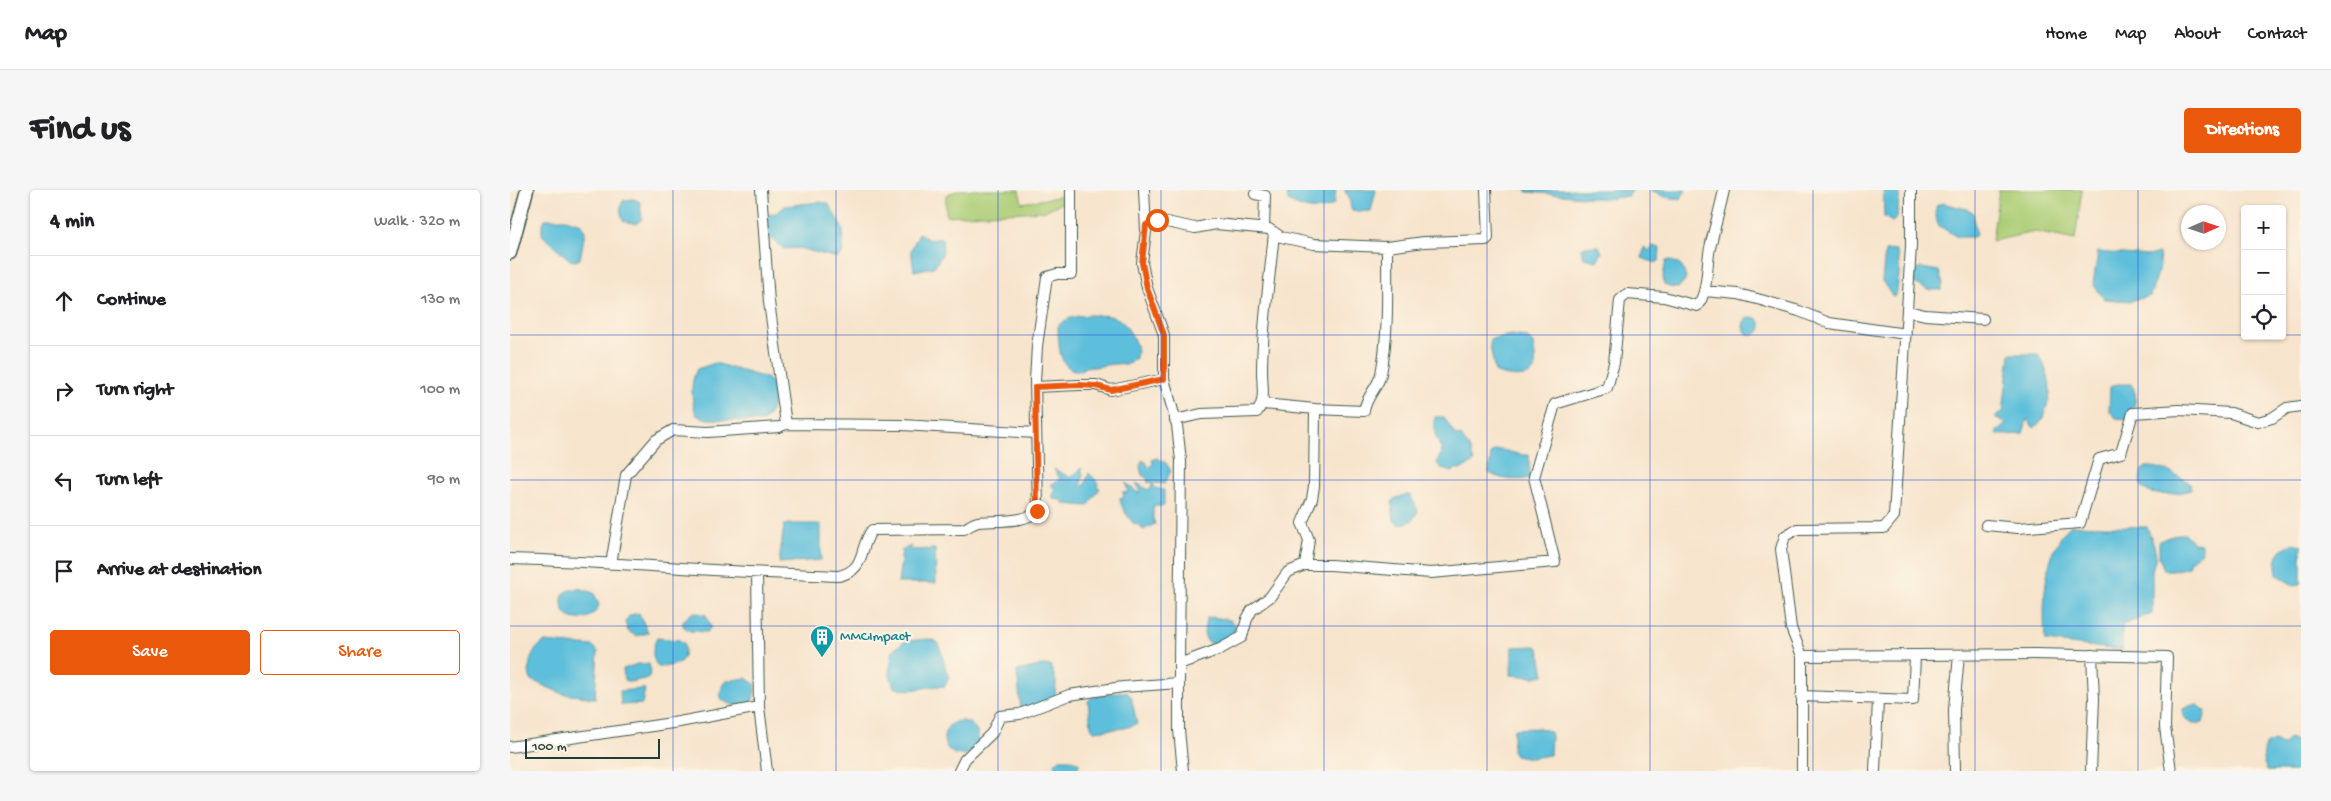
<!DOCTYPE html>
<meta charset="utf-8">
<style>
body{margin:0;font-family:"Gochi Hand",sans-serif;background:#f6f6f6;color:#202124}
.controls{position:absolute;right:15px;top:15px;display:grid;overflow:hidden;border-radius:5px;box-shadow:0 1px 4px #0004}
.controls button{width:45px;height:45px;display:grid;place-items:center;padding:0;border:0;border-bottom:1px solid #e0e0e0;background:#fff;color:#202124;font:25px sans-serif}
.compass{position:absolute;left:1671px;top:15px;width:45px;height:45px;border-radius:50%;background:#fff;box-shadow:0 1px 4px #0004;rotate:87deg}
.scale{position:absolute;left:15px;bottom:12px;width:135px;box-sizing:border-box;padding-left:5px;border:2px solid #1f3d34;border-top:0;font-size:14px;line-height:18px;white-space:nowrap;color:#1f3d34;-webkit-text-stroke:4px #fcf5e5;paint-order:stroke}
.stop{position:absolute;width:15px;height:15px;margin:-11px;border:4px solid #ea580c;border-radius:50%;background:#fff}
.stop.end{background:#ea580c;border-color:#fff;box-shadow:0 1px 5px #0008}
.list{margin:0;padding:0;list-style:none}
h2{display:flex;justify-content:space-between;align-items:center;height:65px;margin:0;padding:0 20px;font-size:21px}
h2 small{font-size:16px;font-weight:400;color:#757577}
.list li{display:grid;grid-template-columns:32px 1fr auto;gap:15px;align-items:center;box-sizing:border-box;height:90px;padding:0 20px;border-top:1px solid #e0e0e0}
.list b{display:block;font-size:19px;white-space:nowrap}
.list em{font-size:16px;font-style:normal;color:#757577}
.actions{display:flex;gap:10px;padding:15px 20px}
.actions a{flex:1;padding:11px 0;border:1px solid #ea580c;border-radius:5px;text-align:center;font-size:18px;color:#ea580c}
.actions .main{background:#ea580c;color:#fff}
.icon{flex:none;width:28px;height:28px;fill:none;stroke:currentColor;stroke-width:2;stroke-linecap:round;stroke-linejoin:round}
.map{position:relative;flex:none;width:1791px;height:581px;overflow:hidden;border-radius:5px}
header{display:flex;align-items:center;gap:30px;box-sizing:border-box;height:70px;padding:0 25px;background:#fff;border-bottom:1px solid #e0e0e0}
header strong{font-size:24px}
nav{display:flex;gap:28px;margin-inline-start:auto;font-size:18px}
.intro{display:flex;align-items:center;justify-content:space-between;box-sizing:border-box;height:120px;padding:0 30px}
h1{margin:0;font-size:35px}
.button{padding:12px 22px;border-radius:5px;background:#ea580c;color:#fff;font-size:18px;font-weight:700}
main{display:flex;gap:30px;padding:0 30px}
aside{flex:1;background:#fff;border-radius:5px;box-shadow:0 1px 4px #0004}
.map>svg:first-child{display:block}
.green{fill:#acce76;stroke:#668655}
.water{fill:#5dbfdb;stroke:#3e7e88}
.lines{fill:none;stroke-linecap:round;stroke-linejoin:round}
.minor-casing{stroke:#3f564b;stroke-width:12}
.tertiary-casing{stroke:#3f564b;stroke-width:15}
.minor{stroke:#fff;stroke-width:10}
.tertiary{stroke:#fff;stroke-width:12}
.route{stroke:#ea580c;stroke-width:6}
.grid{fill:none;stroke:#1d4ed8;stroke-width:1;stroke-opacity:0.55}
.labels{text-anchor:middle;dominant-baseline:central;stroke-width:4.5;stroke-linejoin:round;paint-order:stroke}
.culture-label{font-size:15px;fill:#0d838f;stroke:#fcf5e5;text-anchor:start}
</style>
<header>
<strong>Map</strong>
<nav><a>Home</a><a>Map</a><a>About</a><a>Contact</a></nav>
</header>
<div class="intro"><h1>Find us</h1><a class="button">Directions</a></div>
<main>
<aside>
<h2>4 min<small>Walk · 320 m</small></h2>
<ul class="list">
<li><svg class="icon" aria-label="ahead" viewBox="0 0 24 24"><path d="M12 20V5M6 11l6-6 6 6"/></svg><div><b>Continue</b></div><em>130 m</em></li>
<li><svg class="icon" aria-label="right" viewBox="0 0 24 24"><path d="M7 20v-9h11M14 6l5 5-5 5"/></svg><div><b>Turn right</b></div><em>100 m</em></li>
<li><svg class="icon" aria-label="left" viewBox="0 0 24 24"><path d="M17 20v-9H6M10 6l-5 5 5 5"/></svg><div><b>Turn left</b></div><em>90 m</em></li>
<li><svg class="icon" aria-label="arrive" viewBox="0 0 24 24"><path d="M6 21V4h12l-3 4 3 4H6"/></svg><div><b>Arrive at destination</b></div></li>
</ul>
<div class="actions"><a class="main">Save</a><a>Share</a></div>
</aside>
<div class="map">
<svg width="1791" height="581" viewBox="0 0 1791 581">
<rect width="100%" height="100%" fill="#fcf5e5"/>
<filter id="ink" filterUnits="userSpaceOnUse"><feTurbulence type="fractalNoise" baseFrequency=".02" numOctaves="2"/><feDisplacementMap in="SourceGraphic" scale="10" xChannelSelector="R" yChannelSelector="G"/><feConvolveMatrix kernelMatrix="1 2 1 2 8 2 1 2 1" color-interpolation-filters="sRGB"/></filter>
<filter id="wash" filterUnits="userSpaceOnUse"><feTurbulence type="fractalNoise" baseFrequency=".0096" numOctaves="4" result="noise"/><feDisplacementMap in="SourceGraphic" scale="20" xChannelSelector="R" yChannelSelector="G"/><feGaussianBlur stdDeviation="1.12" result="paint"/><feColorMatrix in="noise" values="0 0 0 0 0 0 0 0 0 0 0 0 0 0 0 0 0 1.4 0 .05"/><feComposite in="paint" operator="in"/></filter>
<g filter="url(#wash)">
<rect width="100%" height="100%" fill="#f7e4cc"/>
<path class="green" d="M 449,0 L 509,0 L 512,13 L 558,5 L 557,10 L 535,21 L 436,26 L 436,5 Z
M 1489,0 L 1572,0 L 1565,50 L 1525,42 L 1482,51 Z"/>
<path class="water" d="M 826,0 L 824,14 C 810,24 792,19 778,11 L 777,0 Z
M 834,0 L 866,0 L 861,21 L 846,22 L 841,19 L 839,7 Z
M 1016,0 L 1123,0 L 1118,6 L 1097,9 L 1017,2 Z
M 1140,0 L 1176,0 L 1170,9 L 1155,7 Z
M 1373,0 L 1390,0 L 1387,28 L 1382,32 L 1374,27 Z
M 124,9 L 130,12 L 132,29 L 126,34 L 114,31 C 110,24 109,16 114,10 Z
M 309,12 L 318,13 L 333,39 L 333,63 L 328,68 L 288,58 L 274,59 L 258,46 L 258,25 L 268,22 L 275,16 Z
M 1432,13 L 1457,19 L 1463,22 L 1466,44 L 1464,47 L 1447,47 L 1428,35 L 1425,22 L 1427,15 Z
M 35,29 L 56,29 L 72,34 L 75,42 L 70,69 L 65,71 L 60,70 L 32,45 L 32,36 Z
M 409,43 L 419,50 L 432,48 L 433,63 L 424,77 L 404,81 L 401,60 Z
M 1089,56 L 1092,63 L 1087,71 L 1074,68 L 1071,59 L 1073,57 Z
M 1143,56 L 1150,58 L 1149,71 L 1145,73 L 1132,68 L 1134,57 L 1139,61 Z
M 1385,60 C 1392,70 1389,95 1385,106 L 1382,106 L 1372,91 L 1375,61 Z
M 1588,62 L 1638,66 L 1649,63 L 1650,77 L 1640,106 L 1621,111 L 1594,109 L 1583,94 Z
M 1160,70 C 1172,76 1173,75 1176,89 L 1168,98 L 1159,97 L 1154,94 L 1153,86 L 1156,71 Z
M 1411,78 L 1429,81 L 1433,94 L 1431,100 L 1418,100 L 1404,93 L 1404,81 Z
M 579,125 C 602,126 610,123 622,146 C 626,154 628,159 626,168 L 616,175 C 601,171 589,179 574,177 L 571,181 C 547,181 549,154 548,136 C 557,127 567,126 579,125 Z
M1233 136a9 9 0 1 1 18 0a9 9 0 1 1-18 0Z
M 1001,145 L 1016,147 L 1023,153 C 1024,160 1026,170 1025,177 C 1023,191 994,187 985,182 L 980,156 L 981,149 Z
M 1500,164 L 1528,164 C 1535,173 1543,197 1539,209 C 1537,217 1534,223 1532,231 L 1524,238 L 1517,229 L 1513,244 L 1487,245 L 1487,241 L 1496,233 L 1485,227 L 1493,222 Z
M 205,173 L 256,188 L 262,193 C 265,207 264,221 253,232 L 197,229 L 186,225 C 182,210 179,194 187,179 Z
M 1607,194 L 1621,194 C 1629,205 1625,219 1617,229 L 1606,228 L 1599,220 L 1600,197 Z
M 925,227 L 934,227 L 945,245 L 951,246 L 960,259 L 964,272 L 950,280 L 946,278 L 943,282 L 932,279 L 927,273 L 932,261 C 927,248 921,241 925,227 Z
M 986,260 C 998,259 1006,266 1019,265 L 1020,288 C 1007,291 991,290 979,283 L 981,263 Z
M 647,268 L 656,273 L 661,281 L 654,294 L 637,292 L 638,289 L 632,285 L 630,278 L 632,270 L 636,272 L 639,278 L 643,274 L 642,270 Z
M 1636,277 C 1652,276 1666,285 1680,293 L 1681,300 C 1664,305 1621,312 1632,280 Z
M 571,278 L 573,285 L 571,294 L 574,297 L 579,283 L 588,293 L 587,297 L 590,298 L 578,316 L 554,314 L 552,310 L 543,309 L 543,301 L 546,300 L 541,295 L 550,289 L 544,279 L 561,288 Z
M 616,293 L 628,303 L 630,299 L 626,293 L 639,300 L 643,294 L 645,298 L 654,300 L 654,316 L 643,316 L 643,328 L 645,334 L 633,340 L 629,334 L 625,335 C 618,327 610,317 610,307 L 612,309 L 614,305 L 612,302 L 618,303 Z
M 895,305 L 900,305 L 908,321 L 902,331 L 889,335 L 884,331 L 882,313 L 884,309 Z
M 279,334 L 311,334 L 311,370 L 269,373 L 274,335 Z
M 1561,335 L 1637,337 L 1644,355 L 1646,366 L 1642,381 L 1642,424 L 1612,435 L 1612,460 L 1535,451 C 1533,415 1532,362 1561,335 Z
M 1668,344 L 1675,344 L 1684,353 L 1692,354 C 1693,365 1687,365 1680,371 L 1678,377 L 1667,380 L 1654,380 L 1649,367 L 1649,351 Z
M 1786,354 L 1791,355 L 1791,394 L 1783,395 L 1767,385 C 1764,368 1768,356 1786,354 Z
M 401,356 L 401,360 L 425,359 L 426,393 L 388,393 L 392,360 Z
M 68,398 L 84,403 L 89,415 C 83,434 51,435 52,411 C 52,401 59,400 68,398 Z
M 183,422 L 196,425 L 201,437 L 197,442 L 180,441 L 173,436 L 173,431 Z
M 129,423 L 138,443 L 126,446 L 118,441 L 115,432 L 120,425 Z
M 703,427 L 720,430 L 725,435 L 724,448 C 714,453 706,459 697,451 L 694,444 L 696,428 Z
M 147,448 L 169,450 L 174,453 C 178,474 166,476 148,477 C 141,467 142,458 147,448 Z
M 419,449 L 427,452 C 433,463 433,475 439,487 L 435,496 C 419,495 397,504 384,497 L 379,483 L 383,460 L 395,451 Z
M 34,452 L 83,456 L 88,461 L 85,508 L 53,504 L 21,490 C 16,477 21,460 34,452 Z
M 1025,456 L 1029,458 L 1034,485 L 1024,487 L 1001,485 L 1002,457 Z
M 127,474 L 139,474 L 141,482 L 138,488 L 121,492 L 114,490 L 113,479 Z
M 534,475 L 541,476 L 546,492 L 545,509 L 511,520 L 507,481 Z
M 236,488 L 246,495 L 242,513 L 225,516 L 212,510 L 210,504 L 213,494 L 217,491 Z
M 131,499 L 135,499 L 132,514 L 111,515 L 110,501 Z
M 609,502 L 617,502 L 621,506 L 627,534 L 615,538 L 584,541 L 581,537 L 578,511 L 582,507 Z
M 1682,515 L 1688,515 L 1696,521 L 1693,533 C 1683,535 1672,531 1673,519 Z
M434 548a17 17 0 1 1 34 0a17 17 0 1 1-34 0Z
M 1029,538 L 1039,541 L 1041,545 L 1040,565 L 1021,568 L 1005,565 L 1002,560 L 1004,539 Z
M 1779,548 L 1791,553 L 1791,581 L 1757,581 L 1753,570 L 1755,555 L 1764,551 L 1774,555 Z
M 550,569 L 560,569 L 569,573 L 568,581 L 544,581 L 545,573 Z"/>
</g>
<g filter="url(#ink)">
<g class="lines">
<g class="minor-casing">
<path id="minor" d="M 634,0 L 636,41 L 632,73 L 637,98 L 654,145 L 654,189 L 667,235 L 671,271 L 669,474 L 669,540 L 673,581
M 745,4 L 755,6 L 754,38
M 636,35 L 647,30 L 685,38 L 706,34 L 759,39 L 771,47 L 804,54 L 852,56 L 877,57 L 914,52 L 976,50 L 978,48 L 976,0
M 1194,101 L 1228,104 L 1251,110 L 1289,121 L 1319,133 L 1396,144
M 1398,121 L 1415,125 L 1473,129
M 525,197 L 569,195 L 586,195 L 601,200 L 654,189
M 753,214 L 805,219 L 804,296 L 802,309 L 792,333 L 799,350 L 795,375
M 805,219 L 854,221 C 856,206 868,198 871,184 C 879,142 877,99 877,57
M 665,230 L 691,224 L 747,222 C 756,210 752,196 752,181 C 752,135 760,89 764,42
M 276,234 L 392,235 L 526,243
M 1476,335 L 1508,338 L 1570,333 L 1589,269 L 1611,263 L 1623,223 L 1669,220 L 1721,223 L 1748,232 L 1762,228 L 1777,218 L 1791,216
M 0,369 C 110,372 219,383 329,386 C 357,379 348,359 362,340 L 454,339 C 458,337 463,333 468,332 C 483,330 524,334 528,317 L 525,191 L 527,156 L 537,87 L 547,84 L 561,84 L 561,0
M 101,374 L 116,285 L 146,250 L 163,240 L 198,242 L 269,237 L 276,234 L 259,112 L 251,0
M 247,384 L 249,517 L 257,581
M 1292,466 L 1525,464 L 1657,467 L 1655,537 L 1661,581
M 669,474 L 710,459 L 732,447 L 737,429 L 742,420 L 760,407 L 778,382 L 795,375 L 821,375 L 921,383 L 1045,372 L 1024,287 L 1045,214 L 1097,198 L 1104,173 L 1110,110 L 1117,104 L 1154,107 L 1187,116 C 1199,102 1196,75 1200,58 C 1204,39 1210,19 1214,0
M 1291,506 L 1403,510 L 1405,466
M 0,557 L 169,532 L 249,517
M 449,581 L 455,569 L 482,543 L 490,526 L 510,524 L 559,505 L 613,497 L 669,493
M 1292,581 L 1292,466 L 1281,438 L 1271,359 L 1275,346 L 1287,339 L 1374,338 L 1384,326 L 1401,56 L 1401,0
M 1365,581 L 1368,509
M 1445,581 L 1444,519 L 1449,465
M 1581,581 L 1584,509 L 1582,465"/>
</g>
<g class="tertiary-casing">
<path id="tertiary" d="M 0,63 L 17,0"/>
</g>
<use href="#minor" class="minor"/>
<use href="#tertiary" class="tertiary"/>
</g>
</g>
<g class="lines" filter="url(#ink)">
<path class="route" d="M 527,321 L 525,197 L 569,195 L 586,196 L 601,200 L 654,189 L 654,145 L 637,98 L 632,73 L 636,35 L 647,30"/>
</g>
<path class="grid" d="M 163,0 L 163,581M 326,0 L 326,581M 488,0 L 488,581M 651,0 L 651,581M 814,0 L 814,581M 977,0 L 977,581M 1140,0 L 1140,581M 1303,0 L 1303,581M 1465,0 L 1465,581M 1628,0 L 1628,581M 0,145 L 1735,145M 1772,145 L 1791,145M 0,290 L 1791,290M 0,436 L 1791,436"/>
<defs>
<g id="building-pin" transform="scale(1.25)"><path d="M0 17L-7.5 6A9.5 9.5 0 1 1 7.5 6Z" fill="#0f9aa8" stroke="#fcf5e5"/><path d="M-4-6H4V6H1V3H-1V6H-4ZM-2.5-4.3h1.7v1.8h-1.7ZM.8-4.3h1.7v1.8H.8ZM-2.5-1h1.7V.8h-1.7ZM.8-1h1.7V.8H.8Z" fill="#fff"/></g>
</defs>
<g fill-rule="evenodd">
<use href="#building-pin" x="312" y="447"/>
</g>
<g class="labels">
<g class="culture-label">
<text x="330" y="447">MMCImpact</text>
</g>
</g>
</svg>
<div class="controls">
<button>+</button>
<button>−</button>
<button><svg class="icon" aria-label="locate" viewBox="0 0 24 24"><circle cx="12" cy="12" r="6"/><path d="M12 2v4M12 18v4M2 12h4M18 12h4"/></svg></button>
</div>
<svg class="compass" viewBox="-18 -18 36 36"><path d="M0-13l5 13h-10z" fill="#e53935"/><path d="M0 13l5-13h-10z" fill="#757577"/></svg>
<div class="scale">100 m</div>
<div class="stop" style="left:647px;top:30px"></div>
<div class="stop end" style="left:527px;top:321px"></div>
</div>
</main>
